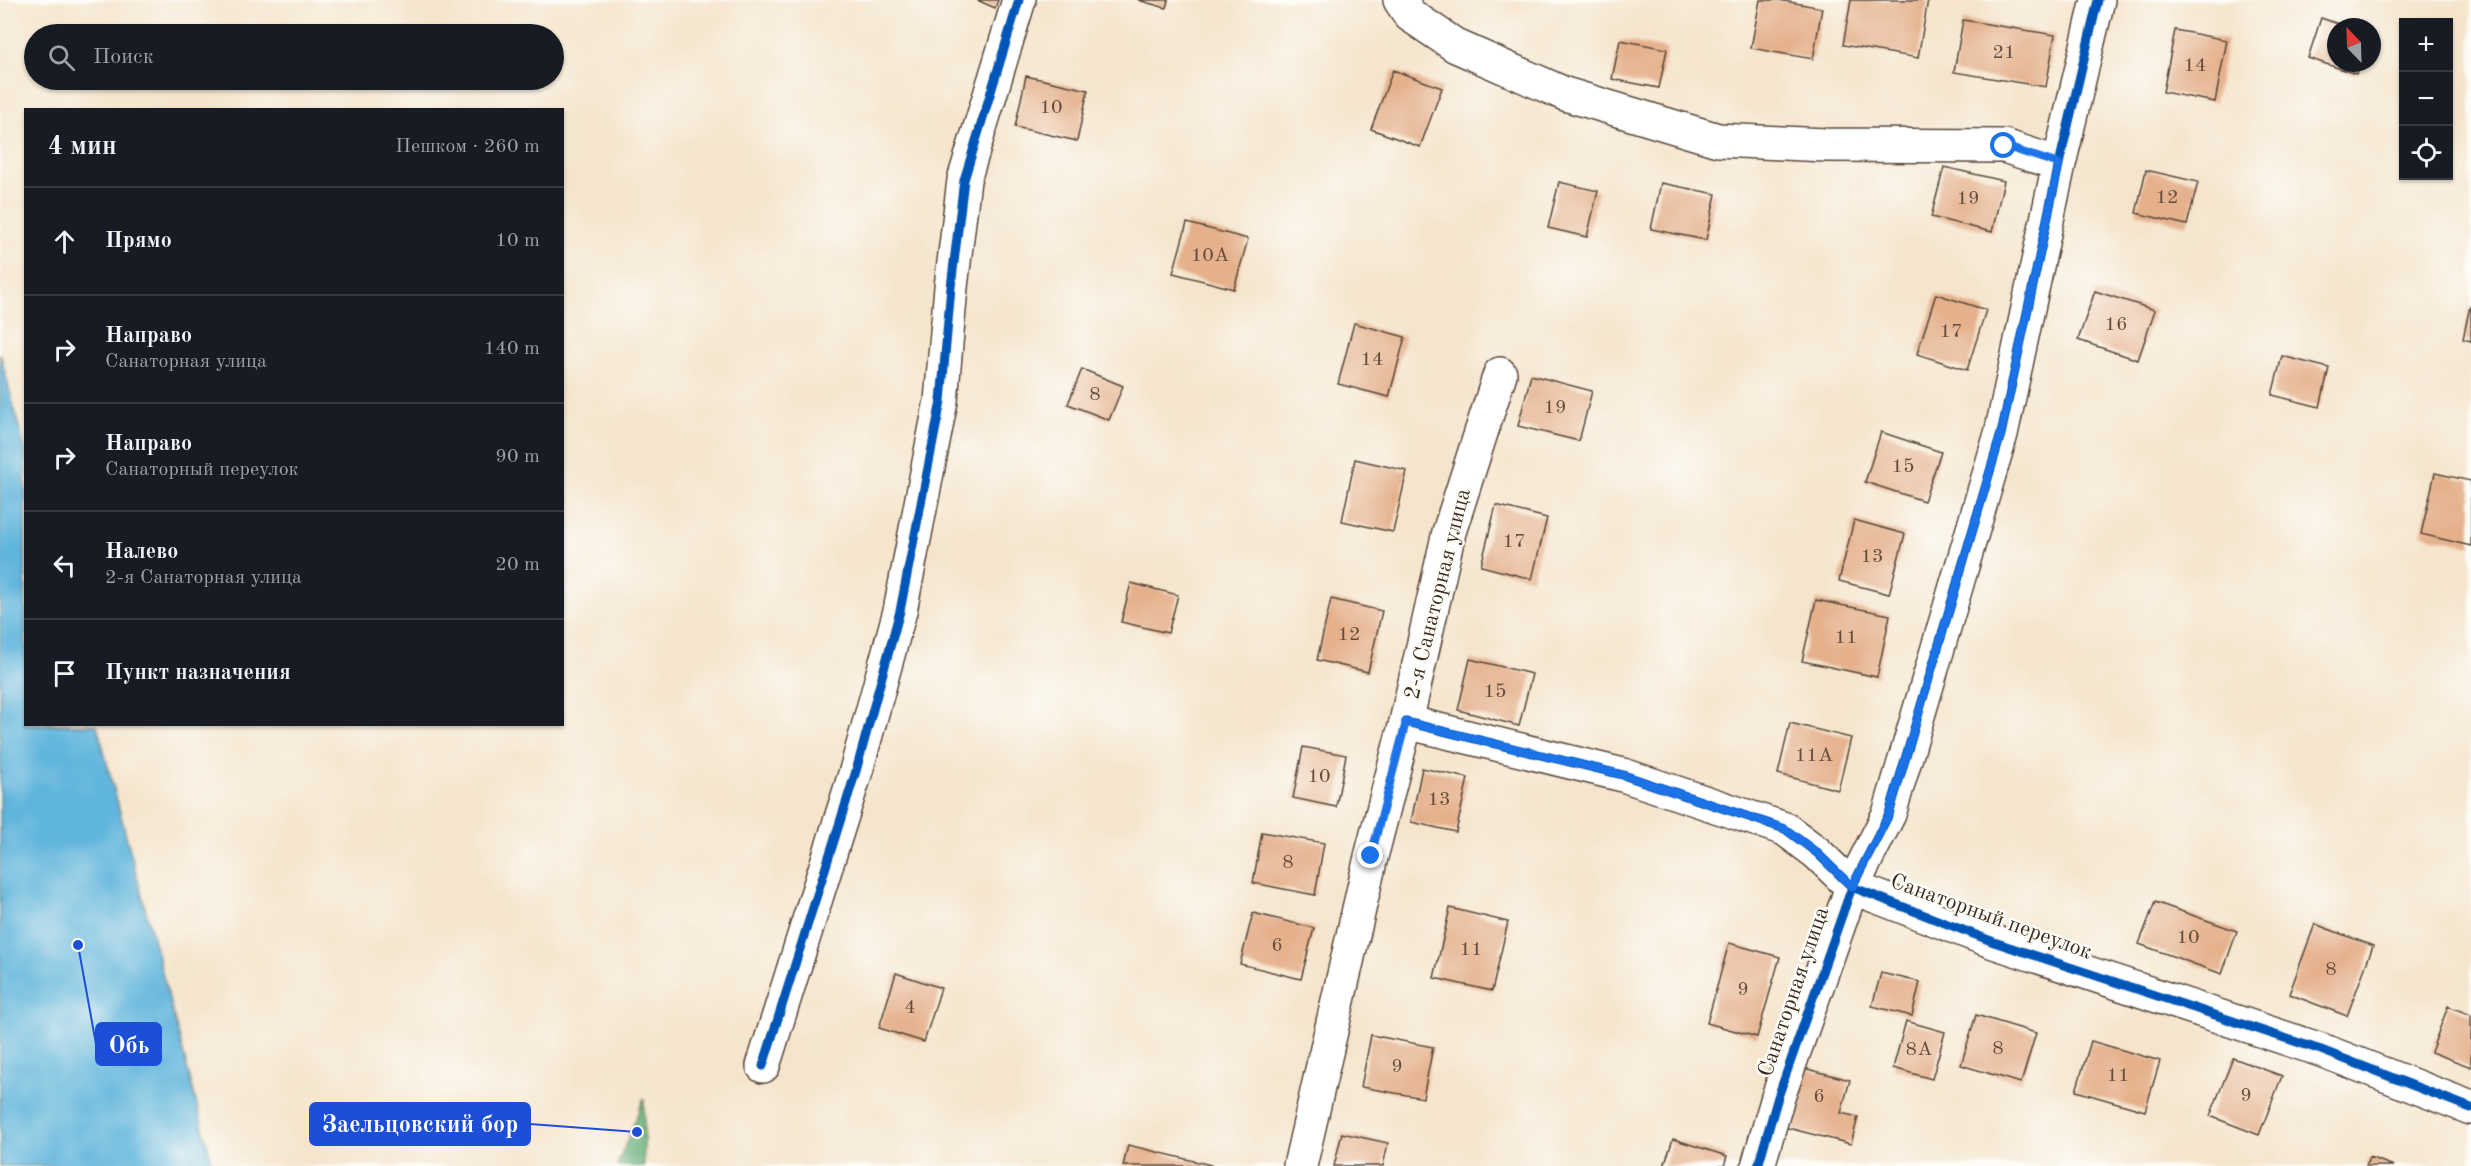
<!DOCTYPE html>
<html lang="ru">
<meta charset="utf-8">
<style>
body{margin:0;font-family:"Old Standard TT",serif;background:#242831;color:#f1f3f6}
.controls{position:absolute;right:18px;top:18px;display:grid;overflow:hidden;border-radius:0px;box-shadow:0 2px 4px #0004}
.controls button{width:54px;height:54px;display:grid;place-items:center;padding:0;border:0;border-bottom:2px solid #363941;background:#171b24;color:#f1f3f6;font:30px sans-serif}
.compass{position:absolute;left:2327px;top:18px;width:54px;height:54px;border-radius:50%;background:#171b24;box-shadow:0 2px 4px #0004;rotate:337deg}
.stop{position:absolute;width:18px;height:18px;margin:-14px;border:4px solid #1a73e8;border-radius:50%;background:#fff}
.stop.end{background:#1a73e8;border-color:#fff;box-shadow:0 2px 6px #0008}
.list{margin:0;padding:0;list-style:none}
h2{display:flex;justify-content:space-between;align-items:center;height:78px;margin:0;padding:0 24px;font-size:26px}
h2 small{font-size:20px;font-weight:400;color:#9ea1a6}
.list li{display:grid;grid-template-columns:39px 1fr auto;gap:18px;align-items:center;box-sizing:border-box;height:108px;padding:0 24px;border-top:2px solid #363941}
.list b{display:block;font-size:22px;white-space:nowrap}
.list p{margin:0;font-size:20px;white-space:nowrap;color:#9ea1a6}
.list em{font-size:20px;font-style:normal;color:#9ea1a6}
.icon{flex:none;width:33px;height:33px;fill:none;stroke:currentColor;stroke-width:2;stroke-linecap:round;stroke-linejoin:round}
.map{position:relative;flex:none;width:2471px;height:1166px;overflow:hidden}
.search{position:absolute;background:#171b24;box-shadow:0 2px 4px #0004;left:24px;top:24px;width:540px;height:66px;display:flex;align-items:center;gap:15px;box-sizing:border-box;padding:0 21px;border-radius:33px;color:#9ea1a6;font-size:22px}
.panel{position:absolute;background:#171b24;box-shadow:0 2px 4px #0004;left:24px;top:108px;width:540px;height:618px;border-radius:0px}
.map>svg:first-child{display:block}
.forest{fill:#62ad76;stroke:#4e6c4a;stroke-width:1.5}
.water{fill:#60b5dc;stroke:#4e707d;stroke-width:1.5}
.building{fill:#e5b18c}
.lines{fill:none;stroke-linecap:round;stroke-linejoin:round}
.minor-casing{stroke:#574638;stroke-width:36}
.minor{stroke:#fff;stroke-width:33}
.cycleway-casing{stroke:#fdfcf7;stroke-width:13}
.cycleway{stroke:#0057b8;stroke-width:9}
.route{stroke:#1a73e8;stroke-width:8}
.labels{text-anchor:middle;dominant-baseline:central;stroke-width:5;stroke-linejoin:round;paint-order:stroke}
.number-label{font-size:20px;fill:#664c3a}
.street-label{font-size:22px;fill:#3b2a1e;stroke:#fdfcf7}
.leader{fill:none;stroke:#1d4ed8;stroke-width:2}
.callout-dot{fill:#1d4ed8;stroke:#fdfcf7;stroke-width:2}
.callout{fill:#1d4ed8;stroke:#1d4ed8;stroke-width:2}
.callout-label{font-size:24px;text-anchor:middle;font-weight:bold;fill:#fff}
</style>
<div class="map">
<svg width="2471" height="1166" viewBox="0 0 2471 1166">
<rect width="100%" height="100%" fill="#fdfcf7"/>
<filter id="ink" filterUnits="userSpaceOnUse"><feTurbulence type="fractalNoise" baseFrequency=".0167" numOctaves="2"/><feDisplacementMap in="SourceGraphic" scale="12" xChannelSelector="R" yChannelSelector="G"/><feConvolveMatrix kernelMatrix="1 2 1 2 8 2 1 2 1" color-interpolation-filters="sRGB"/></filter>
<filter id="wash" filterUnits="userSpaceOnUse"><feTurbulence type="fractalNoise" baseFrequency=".008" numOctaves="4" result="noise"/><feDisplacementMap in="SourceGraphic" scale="24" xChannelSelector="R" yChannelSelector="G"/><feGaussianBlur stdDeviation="1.35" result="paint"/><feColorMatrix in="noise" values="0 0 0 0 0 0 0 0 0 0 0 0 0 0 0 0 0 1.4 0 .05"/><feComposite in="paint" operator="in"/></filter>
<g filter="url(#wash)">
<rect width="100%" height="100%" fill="#f5e5cd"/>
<path class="forest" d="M 644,1098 L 644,1166 L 617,1166 Z"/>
<path class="water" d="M 0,353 L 25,450 L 26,724 L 97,725 L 213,1166 L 0,1166 Z"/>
<g id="blocks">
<path class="building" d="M 977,0 L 998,0 L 995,8 Z
M 1138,0 L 1168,0 L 1166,8 Z
M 1760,0 L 1779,0 L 1822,8 L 1813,59 L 1751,48 Z
M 1851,0 L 1928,0 L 1918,58 L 1843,45 Z
M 2321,18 L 2347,27 L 2336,27 L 2336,63 L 2360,63 L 2356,74 L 2308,58 Z
M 1963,20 L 2055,35 L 2046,87 L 1954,72 Z
M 2175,30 L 2227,40 L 2215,102 L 2163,92 Z
M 1620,40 L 1667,49 L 1659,88 L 1612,79 Z
M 1393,70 L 1442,88 L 1420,147 L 1371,129 Z
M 1026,76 L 1088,90 L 1077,141 L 1015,127 Z
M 1944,167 L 2004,181 L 1992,232 L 1931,217 Z
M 2146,170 L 2198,182 L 2187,225 L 2136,213 Z
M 1559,182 L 1598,191 L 1587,237 L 1548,228 Z
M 1661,183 L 1716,194 L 1706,240 L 1651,229 Z
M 1187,223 L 1248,239 L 1234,289 L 1173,273 Z
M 2095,291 L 2155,310 L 2138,360 L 2078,340 Z
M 1936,294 L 1986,310 L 1967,370 L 1917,354 Z
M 2470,306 L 2471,306 L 2471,341 L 2463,339 Z
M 1354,323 L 1405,337 L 1389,397 L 1338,384 Z
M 2282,356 L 2329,368 L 2320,407 L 2272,395 Z
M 1082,369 L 1123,386 L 1109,420 L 1068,404 Z
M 1531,375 L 1592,391 L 1579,441 L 1518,426 Z
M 1881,432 L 1941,452 L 1924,501 L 1865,482 Z
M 1355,459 L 1407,471 L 1393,532 L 1342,521 Z
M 2435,473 L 2471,481 L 2471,546 L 2421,534 Z
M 1496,505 L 1547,518 L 1532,579 L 1481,566 Z
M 1854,520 L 1905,534 L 1889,594 L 1839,581 Z
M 1131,583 L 1178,595 L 1168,633 L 1121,622 Z
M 1331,599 L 1382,611 L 1368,672 L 1317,660 Z
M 1816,600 L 1890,615 L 1877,677 L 1802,661 Z
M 1470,659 L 1532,674 L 1519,726 L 1458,710 Z
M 1790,723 L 1851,738 L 1838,790 L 1778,774 Z
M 1303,747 L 1346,755 L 1336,807 L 1293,798 Z
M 1422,768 L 1468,778 L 1456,832 L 1411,822 Z
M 1262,832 L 1324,843 L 1315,895 L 1253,883 Z
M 2155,902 L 2237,931 L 2222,974 L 2139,944 Z
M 1450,908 L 1508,922 L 1492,991 L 1434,978 Z
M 1253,913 L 1314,928 L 1301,979 L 1240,964 Z
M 2315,924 L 2373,946 L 2347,1016 L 2289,994 Z
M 1729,943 L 1780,957 L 1757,1037 L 1707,1023 Z
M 896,973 L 941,988 L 924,1042 L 879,1028 Z
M 1881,973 L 1920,982 L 1912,1016 L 1872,1006 Z
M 2448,1006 L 2471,1015 L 2471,1067 L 2431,1052 Z
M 1976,1015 L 2036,1033 L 2021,1083 L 1961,1065 Z
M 1906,1021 L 1945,1032 L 1932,1079 L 1893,1068 Z
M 1371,1035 L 1433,1047 L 1423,1098 L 1361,1087 Z
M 2091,1041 L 2160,1061 L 2145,1111 L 2076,1091 Z
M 2233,1058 L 2282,1076 L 2259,1135 L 2210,1116 Z
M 1800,1067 L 1850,1080 L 1841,1113 L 1858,1117 L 1851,1144 L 1784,1127 Z
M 1342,1133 L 1388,1143 L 1383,1166 L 1334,1166 Z
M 1673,1139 L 1727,1156 L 1724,1166 L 1664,1166 Z
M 1128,1145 L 1211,1165 L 1211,1166 L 1123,1166 Z
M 2369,1157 L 2394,1166 L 2366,1166 Z"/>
</g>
</g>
<g filter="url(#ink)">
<use href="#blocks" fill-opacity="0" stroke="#574638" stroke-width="1.5"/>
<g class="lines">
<g class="minor-casing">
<path id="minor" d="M 1400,0 L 1410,15 L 1456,46 L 1565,94 L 1718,140 L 1826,145 L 2004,146 L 2059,164
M 1406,722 L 1623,775 L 1785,829 L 1817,853 L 1852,887 L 1994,942 L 2321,1050 L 2471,1108
M 763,1066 L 856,771 L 900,611 L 941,401 L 951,287 L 964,180 L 1019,0
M 1300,1166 L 1371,857 L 1406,722 L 1449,532 L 1500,374
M 1758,1166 L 1778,1097 L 1852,887 L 1889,814 L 2001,434 L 2059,164 L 2098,0"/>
</g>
<use href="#minor" class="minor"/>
<g class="cycleway-casing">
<path id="cycleway" d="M 1406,722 L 1623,775 L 1785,829 L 1817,853 L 1852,887 L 1994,942 L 2321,1050 L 2471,1108
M 763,1066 L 856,771 L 900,611 L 941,401 L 951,287 L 964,180 L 1019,0
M 1758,1166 L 1778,1097 L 1852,887 L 1889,814 L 2001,434 L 2059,164 L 2098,0"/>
</g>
<use href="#cycleway" class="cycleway"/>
</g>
</g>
<g class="lines" filter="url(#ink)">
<path class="route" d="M 1371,856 L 1406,722 L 1623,775 L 1785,829 L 1817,853 L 1852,887 L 1889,814 L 2001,434 L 2059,164 L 2004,146"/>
</g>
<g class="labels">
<g class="number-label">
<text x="2004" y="53">21</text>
<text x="2195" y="66">14</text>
<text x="1051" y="108">10</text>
<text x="2167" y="198">12</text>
<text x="1968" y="199">19</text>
<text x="1210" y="256">10А</text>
<text x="2116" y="325">16</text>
<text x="1951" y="332">17</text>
<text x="1372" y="360">14</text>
<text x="1095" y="395">8</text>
<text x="1555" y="408">19</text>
<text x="1903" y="467">15</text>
<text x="1514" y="542">17</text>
<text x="1872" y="557">13</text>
<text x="1349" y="635">12</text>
<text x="1846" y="638">11</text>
<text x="1495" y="692">15</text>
<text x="1814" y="756">11А</text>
<text x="1319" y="777">10</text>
<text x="1439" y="800">13</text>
<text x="1288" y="863">8</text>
<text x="2188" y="938">10</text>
<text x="1277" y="946">6</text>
<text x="1471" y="950">11</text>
<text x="2331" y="970">8</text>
<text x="1743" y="990">9</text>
<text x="910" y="1008">4</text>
<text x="1998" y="1049">8</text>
<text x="1919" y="1050">8А</text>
<text x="1397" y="1067">9</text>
<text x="2118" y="1076">11</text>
<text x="2246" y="1096">9</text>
<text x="1819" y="1097">6</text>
</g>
<g class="street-label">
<text transform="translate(1438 594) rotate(-76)">2-я Санаторная улица</text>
<text transform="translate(1991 917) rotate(20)">Санаторный переулок</text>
<text transform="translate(1794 992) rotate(-71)">Санаторная улица</text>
</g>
</g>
<path class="leader" d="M78 945L96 1044M637 1132L530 1124"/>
<g class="callout-dot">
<circle cx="78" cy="945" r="6"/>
<circle cx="637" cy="1132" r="6"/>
</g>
<g class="callout">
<rect x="96" y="1023" width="65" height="42" rx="6"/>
<rect x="310" y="1103" width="220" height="42" rx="6"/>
</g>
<g class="callout-label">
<text x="129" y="1053">Обь</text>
<text x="420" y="1132">Заельцовский бор</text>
</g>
</svg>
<div class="controls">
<button>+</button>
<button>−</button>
<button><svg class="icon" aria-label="locate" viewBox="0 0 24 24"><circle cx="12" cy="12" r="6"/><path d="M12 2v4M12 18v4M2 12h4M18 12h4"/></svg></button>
</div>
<svg class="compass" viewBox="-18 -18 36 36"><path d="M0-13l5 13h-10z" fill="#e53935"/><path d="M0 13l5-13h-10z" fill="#9ea1a6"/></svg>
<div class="stop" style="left:2004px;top:146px"></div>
<div class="stop end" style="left:1371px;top:856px"></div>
<div class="search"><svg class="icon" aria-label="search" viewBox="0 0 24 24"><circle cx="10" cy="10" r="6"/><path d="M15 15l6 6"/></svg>Поиск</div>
<section class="panel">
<h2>4 мин<small>Пешком · 260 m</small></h2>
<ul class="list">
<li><svg class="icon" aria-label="ahead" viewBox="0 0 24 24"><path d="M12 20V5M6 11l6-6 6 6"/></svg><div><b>Прямо</b></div><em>10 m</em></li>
<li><svg class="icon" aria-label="right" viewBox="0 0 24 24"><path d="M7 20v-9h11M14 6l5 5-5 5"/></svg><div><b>Направо</b><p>Санаторная улица</p></div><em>140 m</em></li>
<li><svg class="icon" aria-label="right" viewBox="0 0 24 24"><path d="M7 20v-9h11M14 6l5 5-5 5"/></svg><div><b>Направо</b><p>Санаторный переулок</p></div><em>90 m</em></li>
<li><svg class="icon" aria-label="left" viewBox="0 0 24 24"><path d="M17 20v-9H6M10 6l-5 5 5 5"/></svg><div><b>Налево</b><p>2-я Санаторная улица</p></div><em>20 m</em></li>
<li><svg class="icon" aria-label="arrive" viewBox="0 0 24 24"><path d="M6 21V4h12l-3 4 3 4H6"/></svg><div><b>Пункт назначения</b></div></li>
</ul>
</section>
</div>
